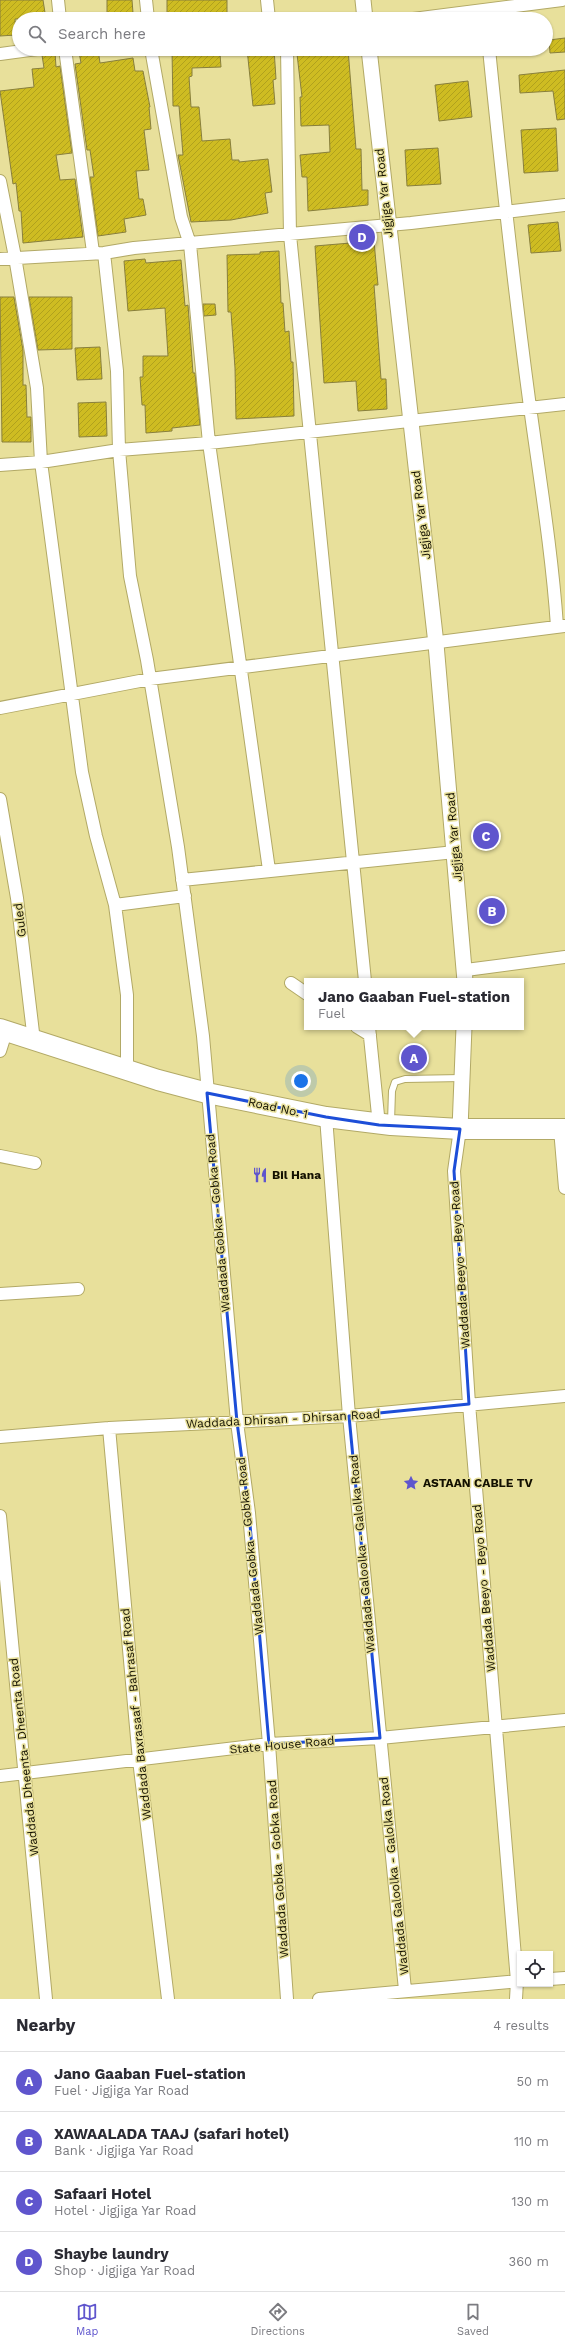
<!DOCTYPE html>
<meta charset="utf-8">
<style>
body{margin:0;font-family:"Work Sans",sans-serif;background:#f2f2f3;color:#2b2b33}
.controls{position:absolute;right:12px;bottom:12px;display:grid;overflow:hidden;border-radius:0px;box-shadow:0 1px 3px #0004}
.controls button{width:36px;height:36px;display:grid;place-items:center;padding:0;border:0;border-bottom:1px solid #e1e1e2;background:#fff;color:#2b2b33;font:20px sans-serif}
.you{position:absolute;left:301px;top:1081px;width:14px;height:14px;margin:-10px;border:3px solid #fff;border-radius:50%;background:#1a73e8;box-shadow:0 0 0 6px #1a73e833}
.badge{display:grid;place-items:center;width:26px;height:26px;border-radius:50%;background:#5f55cd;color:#fff;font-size:13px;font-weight:700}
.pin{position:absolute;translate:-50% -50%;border:2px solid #fff;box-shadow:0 1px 4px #0006}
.popup{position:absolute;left:304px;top:978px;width:220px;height:52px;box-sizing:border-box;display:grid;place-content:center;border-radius:0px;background:#fff;filter:drop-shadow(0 1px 3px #0005);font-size:13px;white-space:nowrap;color:#7c7c81}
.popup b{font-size:15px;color:#2b2b33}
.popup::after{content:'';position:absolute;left:50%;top:100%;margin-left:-8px;border:8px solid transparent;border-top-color:#fff}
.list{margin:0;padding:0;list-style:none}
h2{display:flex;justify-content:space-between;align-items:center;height:52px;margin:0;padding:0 16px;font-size:17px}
h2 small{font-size:13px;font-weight:400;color:#7c7c81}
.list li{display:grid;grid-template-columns:26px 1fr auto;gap:12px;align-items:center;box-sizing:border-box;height:60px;padding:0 16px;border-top:1px solid #e1e1e2}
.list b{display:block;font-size:15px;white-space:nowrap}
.list p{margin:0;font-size:13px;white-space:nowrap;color:#7c7c81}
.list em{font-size:13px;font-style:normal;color:#7c7c81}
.icon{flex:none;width:22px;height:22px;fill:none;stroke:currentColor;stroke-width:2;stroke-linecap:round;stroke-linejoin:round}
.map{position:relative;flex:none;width:565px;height:1999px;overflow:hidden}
.search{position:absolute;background:#fff;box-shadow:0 1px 3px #0004;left:12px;right:12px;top:12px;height:44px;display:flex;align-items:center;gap:10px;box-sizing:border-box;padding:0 14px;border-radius:22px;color:#7c7c81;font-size:15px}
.sheet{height:292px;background:#fff}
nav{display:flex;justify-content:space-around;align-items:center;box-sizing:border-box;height:56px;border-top:1px solid #e1e1e2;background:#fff;font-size:11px;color:#7c7c81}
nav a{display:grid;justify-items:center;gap:2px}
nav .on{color:#5f55cd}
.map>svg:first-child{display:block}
.building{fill:url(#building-hatch);stroke:#887f3d}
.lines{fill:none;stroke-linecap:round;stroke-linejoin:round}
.service-casing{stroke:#b2a966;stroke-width:8}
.minor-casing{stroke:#b2a966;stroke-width:14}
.tertiary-casing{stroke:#b2a966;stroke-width:17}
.trunk-casing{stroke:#b2a966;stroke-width:22}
.service{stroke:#fff;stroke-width:6}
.minor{stroke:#fff;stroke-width:12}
.tertiary{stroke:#fff;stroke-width:15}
.trunk{stroke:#fff;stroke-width:20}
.marked{fill:none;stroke:#1d4ed8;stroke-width:3;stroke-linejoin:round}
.labels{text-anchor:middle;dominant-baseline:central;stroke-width:3;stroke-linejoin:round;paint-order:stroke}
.street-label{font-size:12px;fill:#131000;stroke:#e8e09b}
.poi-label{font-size:12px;font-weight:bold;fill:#131000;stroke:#e8e09b;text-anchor:start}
</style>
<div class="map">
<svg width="565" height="1999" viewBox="0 0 565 1999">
<defs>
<pattern id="building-hatch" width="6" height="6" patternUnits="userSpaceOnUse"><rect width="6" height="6" fill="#cebc22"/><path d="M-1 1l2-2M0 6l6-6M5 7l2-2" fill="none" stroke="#b0a11d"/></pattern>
</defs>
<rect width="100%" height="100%" fill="#e8e09b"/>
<path class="building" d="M 0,0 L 43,0 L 46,19 L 15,19 L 16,35 L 0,36 Z
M 107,0 L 132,0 L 133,13 L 107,14 Z
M 167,0 L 227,0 L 227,16 L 167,18 Z
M 565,38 L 565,52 L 550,53 L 549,40 Z
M 98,49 L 100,63 L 133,58 L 135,71 L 143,71 L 150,107 L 149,107 L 151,129 L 144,130 L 149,170 L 136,171 L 139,199 L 143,199 L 146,215 L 124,219 L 126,232 L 98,236 L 90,177 L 94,177 L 90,150 L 87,150 L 75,64 L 81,63 L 79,52 Z
M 199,49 L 199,55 L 220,54 L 221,67 L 192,68 L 192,76 L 189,77 L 191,107 L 199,107 L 202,141 L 230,139 L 232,160 L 239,160 L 239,162 L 268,159 L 272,192 L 265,193 L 268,213 L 231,220 L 191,222 L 178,155 L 183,155 L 179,106 L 173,106 L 172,50 Z
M 247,49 L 274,49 L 276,79 L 273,80 L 275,104 L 253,106 Z
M 336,49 L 348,49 L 356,149 L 361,149 L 362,190 L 368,190 L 368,205 L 308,211 L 307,177 L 302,177 L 300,155 L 330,152 L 329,125 L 301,126 L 300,97 L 302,97 L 297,54 Z
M 55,52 L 56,67 L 60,66 L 72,153 L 56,155 L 60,180 L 75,179 L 83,237 L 23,243 L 21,211 L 19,211 L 16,183 L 13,184 L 0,91 L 34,87 L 32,69 L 44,68 L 42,55 Z
M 565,70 L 565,119 L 557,120 L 553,91 L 520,93 L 519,75 Z
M 468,81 L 472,117 L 439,121 L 435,85 Z
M 556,128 L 558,171 L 524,173 L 521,130 Z
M 438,148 L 441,184 L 407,186 L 405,150 Z
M 558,222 L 561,251 L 531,253 L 528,225 Z
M 374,241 L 378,285 L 374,285 L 381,379 L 386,379 L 387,409 L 358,411 L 356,381 L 324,383 L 315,246 Z
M 279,251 L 281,303 L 283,303 L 285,332 L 289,331 L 291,362 L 293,362 L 294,416 L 236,419 L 235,368 L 231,312 L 228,312 L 227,255 L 260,254 L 260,252 Z
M 145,259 L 146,263 L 181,260 L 185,306 L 188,305 L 193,373 L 195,373 L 200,425 L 172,428 L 172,431 L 146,433 L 145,405 L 142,405 L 140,377 L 143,377 L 143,356 L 168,356 L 165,308 L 128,311 L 124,261 Z
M 0,297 L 14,297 L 23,350 L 23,385 L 26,385 L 27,417 L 31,417 L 31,442 L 2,442 Z
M 29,297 L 72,297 L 72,349 L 38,350 Z
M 203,304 L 215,304 L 216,315 L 204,316 Z
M 100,347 L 102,379 L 77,380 L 75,348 Z
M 106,402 L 107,436 L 79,437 L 78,403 Z"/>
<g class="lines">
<g class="service-casing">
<path id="service" d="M 391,1122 L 392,1091 L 395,1082 L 405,1079 L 462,1078"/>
</g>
<g class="minor-casing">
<path id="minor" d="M 58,0 L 60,19
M 146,0 L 148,19
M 267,0 L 269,19
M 413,19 L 562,0
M 65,49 L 93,252
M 151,49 L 181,217 L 190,244 L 209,443 L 269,870
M 287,49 L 290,235 L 365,981
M 489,49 C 501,169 514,288 530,407 C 540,480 552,553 557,626
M 0,54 L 37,49
M 0,181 L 15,257 L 37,388 L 41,462 L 82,772 L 96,836 L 115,905 L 127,995 L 127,1070
M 104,253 L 117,371 L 119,450 L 130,576 L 147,660 L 178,847 L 203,1036 L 237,1422 L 249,1513 L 269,1744 L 287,1999
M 0,259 L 104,253 L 134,248 L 411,223 L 565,205
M 0,465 L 41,462 L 119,450 L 209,443 L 565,404
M 0,708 L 150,679 L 564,626
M 0,799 L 17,898 L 34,1041
M 182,880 L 455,852
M 115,905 L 185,896
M 466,970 L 565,957
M 291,983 L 307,994
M 357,1027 L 370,1035
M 369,1027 L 379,1125
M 0,1051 L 6,1032
M 326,1117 L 349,1416 L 405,1990
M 460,1129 L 454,1171 L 469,1404 L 517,1981 L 516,1999
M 560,1129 L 565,1188
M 0,1156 L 35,1163
M 0,1294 L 78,1289
M 109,1428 L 139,1760 L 168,1999
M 0,1437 L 109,1428 L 349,1416 L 565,1396
M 0,1516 L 46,1999
M 0,1776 L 269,1744 L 380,1738 L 565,1720
M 550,1979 L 565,1978
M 319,1999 L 520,1981"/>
</g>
<g class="tertiary-casing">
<path id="tertiary" d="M 363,0 L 365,19
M 369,49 L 436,644 L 465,981
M 460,1129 L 464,1027"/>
</g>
<g class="trunk-casing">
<path id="trunk" d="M 0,1029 L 158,1080 L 207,1093 L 326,1117 L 391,1125 L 460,1129 L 565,1129"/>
</g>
<use href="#service" class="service"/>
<use href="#minor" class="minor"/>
<use href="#tertiary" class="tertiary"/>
<use href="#trunk" class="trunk"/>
</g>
<path class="marked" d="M 207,1093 L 326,1117 L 379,1125 L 460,1129 L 454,1171 L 469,1404 L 349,1416 L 380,1738 L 269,1744 L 249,1513 L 237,1422 Z"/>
<defs>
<g id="restaurant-bare" transform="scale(1.2)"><path d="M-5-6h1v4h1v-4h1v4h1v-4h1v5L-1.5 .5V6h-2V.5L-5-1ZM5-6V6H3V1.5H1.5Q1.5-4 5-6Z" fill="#5f55cd" stroke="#e8e09b" stroke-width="2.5" paint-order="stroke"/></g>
<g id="sight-bare" transform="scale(1.2)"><path d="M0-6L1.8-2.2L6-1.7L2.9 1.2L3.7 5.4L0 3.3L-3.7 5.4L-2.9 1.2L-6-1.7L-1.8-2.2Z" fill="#5f55cd" stroke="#e8e09b" stroke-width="2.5" paint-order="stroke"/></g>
</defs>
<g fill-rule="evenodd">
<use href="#restaurant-bare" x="260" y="1175"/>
<use href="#sight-bare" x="411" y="1483"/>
</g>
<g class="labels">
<g class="street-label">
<text transform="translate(384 193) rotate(-96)">Jigjiga Yar Road</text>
<text transform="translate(421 515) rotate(-97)">Jigjiga Yar Road</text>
<text transform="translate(454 837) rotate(-95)">Jigjiga Yar Road</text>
<text transform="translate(20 920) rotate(-97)">Guled</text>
<text transform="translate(278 1108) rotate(12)">Road No. 1</text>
<text transform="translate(218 1223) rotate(-95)">Waddada Gobka - Gobka Road</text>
<text transform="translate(460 1265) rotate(-94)">Waddada Beeyo - Beyo Road</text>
<text transform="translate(283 1419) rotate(-3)">Waddada Dhirsan - Dhirsan Road</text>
<text transform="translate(250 1546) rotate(-96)">Waddada Gobka - Gobka Road</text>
<text transform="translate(362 1554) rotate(-95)">Waddada Galoolka - Galolka Road</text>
<text transform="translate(484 1588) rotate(-95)">Waddada Beeyo - Beyo Road</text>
<text transform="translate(136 1714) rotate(-96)">Waddada Baxrasaaf - Bahrasaf Road</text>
<text transform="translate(282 1745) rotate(-5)">State House Road</text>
<text transform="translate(24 1757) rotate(-96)">Waddada Dheenta- Dheenta Road</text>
<text transform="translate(278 1869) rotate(-94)">Waddada Gobka - Gobka Road</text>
<text transform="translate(394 1876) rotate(-96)">Waddada Galoolka - Galolka Road</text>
</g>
<g class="poi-label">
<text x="272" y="1175">Bil Hana</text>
<text x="423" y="1483">ASTAAN CABLE TV</text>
</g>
</g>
</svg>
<div class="controls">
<button><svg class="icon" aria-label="locate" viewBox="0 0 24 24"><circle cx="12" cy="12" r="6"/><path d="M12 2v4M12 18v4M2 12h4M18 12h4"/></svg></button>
</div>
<div class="you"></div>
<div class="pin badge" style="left:414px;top:1058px">A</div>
<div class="popup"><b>Jano Gaaban Fuel-station</b>Fuel</div>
<div class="pin badge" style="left:492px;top:911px">B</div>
<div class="pin badge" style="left:486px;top:836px">C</div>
<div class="pin badge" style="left:362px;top:237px">D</div>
<div class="search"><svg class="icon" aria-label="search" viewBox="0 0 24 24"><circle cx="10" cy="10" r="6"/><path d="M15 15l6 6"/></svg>Search here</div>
</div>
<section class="sheet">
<h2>Nearby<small>4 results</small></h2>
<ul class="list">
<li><span class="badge">A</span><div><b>Jano Gaaban Fuel-station</b><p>Fuel · Jigjiga Yar Road</p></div><em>50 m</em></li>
<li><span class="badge">B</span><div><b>XAWAALADA TAAJ (safari hotel)</b><p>Bank · Jigjiga Yar Road</p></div><em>110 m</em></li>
<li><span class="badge">C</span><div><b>Safaari Hotel</b><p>Hotel · Jigjiga Yar Road</p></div><em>130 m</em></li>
<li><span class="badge">D</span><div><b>Shaybe laundry</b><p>Shop · Jigjiga Yar Road</p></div><em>360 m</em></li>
</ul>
</section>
<nav>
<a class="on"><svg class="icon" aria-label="map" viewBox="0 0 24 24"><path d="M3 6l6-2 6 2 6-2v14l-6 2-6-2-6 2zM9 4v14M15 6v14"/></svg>Map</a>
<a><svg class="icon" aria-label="directions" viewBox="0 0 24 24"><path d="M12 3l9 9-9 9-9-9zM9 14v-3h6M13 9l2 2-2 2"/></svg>Directions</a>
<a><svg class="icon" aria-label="saved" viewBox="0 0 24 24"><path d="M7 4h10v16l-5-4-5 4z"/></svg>Saved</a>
</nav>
